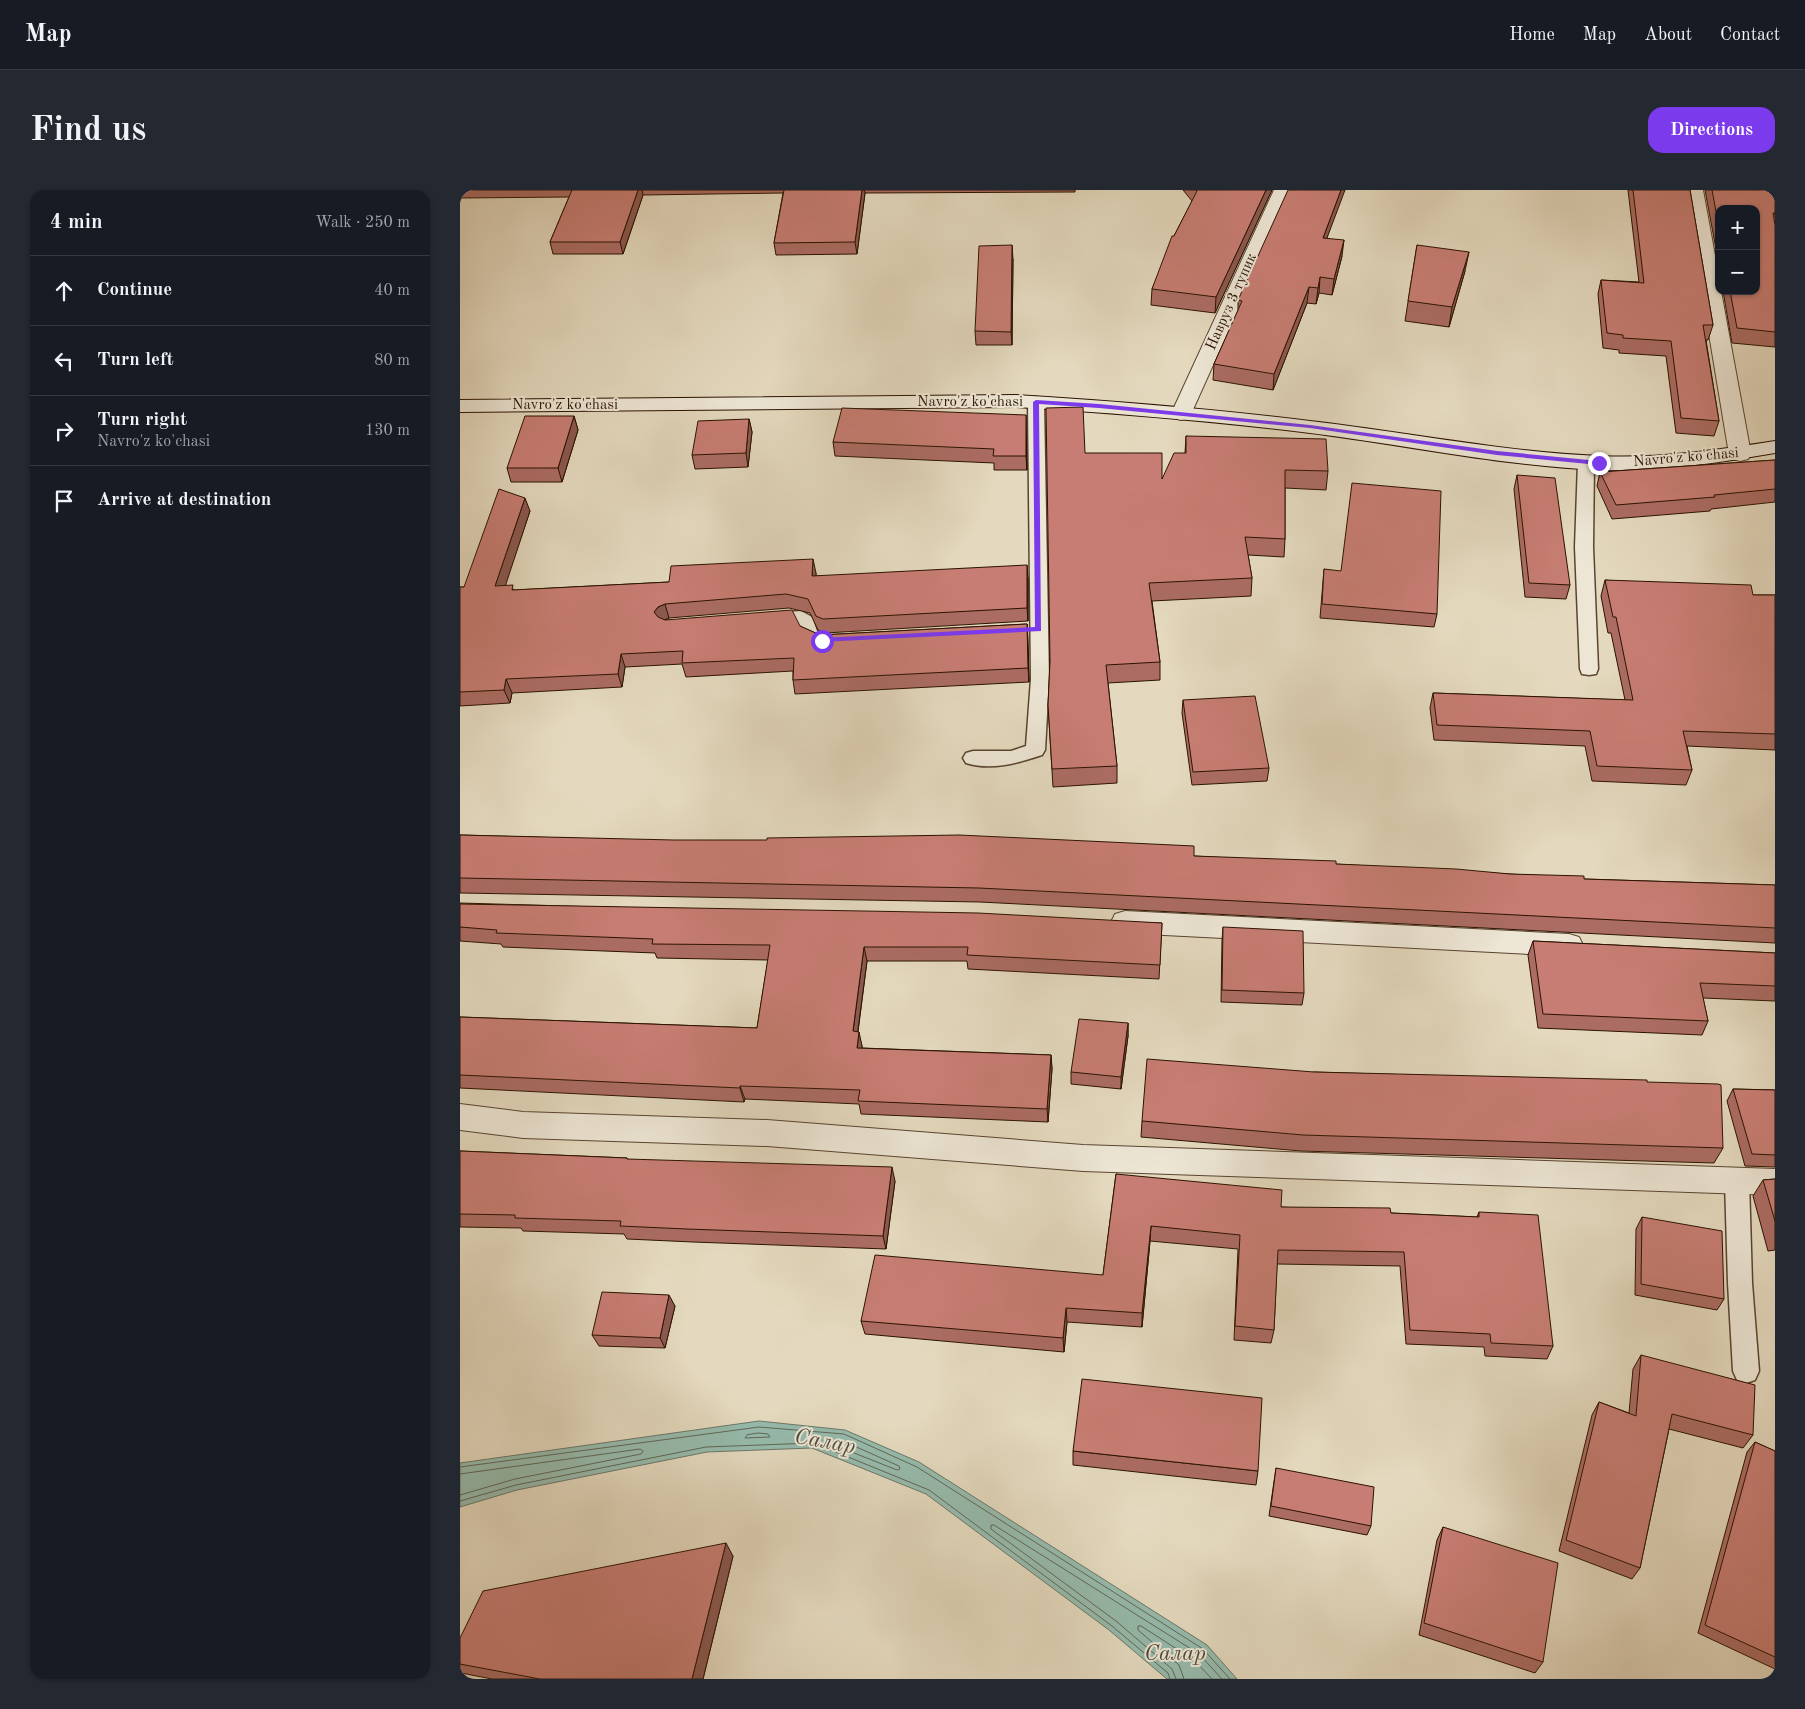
<!DOCTYPE html>
<meta charset="utf-8">
<style>
body{margin:0;font-family:"Old Standard TT",serif;background:#242831;color:#f1f3f6}
.controls{position:absolute;right:15px;top:15px;display:grid;overflow:hidden;border-radius:10px;box-shadow:0 1px 4px #0004}
.controls button{width:45px;height:45px;display:grid;place-items:center;padding:0;border:0;border-bottom:1px solid #363941;background:#171b24;color:#f1f3f6;font:25px sans-serif}
.stop{position:absolute;width:15px;height:15px;margin:-11px;border:4px solid #7c3aed;border-radius:50%;background:#fff}
.stop.end{background:#7c3aed;border-color:#fff;box-shadow:0 1px 5px #0008}
.list{margin:0;padding:0;list-style:none}
h2{display:flex;justify-content:space-between;align-items:center;height:65px;margin:0;padding:0 20px;font-size:21px}
h2 small{font-size:16px;font-weight:400;color:#9ea1a6}
.list li{display:grid;grid-template-columns:32px 1fr auto;gap:15px;align-items:center;box-sizing:border-box;height:70px;padding:0 20px;border-top:1px solid #363941}
.list b{display:block;font-size:19px;white-space:nowrap}
.list p{margin:0;font-size:16px;white-space:nowrap;color:#9ea1a6}
.list em{font-size:16px;font-style:normal;color:#9ea1a6}
.icon{flex:none;width:28px;height:28px;fill:none;stroke:currentColor;stroke-width:2;stroke-linecap:round;stroke-linejoin:round}
.map{position:relative;flex:none;width:1315px;height:1489px;overflow:hidden;border-radius:15px}
header{display:flex;align-items:center;gap:30px;box-sizing:border-box;height:70px;padding:0 25px;background:#171b24;border-bottom:1px solid #363941}
header strong{font-size:24px}
nav{display:flex;gap:28px;margin-inline-start:auto;font-size:18px}
.intro{display:flex;align-items:center;justify-content:space-between;box-sizing:border-box;height:120px;padding:0 30px}
h1{margin:0;font-size:35px}
.button{padding:12px 22px;border-radius:15px;background:#7c3aed;color:#fff;font-size:18px;font-weight:700}
main{display:flex;gap:30px;padding:0 30px}
aside{flex:1;background:#171b24;border-radius:15px;box-shadow:0 1px 4px #0004}
.map>svg:first-child{display:block}
.water{fill:#96bbad;stroke:#6b7768}
.lines{fill:none;stroke-linecap:round;stroke-linejoin:round}
.shore{stroke:#606656;stroke-width:1}
.lane-casing{stroke:#594430;stroke-width:3}
.street-casing{stroke:#594430;stroke-width:2}
.secondary-casing{stroke:#2b1200;stroke-width:2}
.lane{fill:#ede6d5;fill-rule:evenodd}
.street{fill:#ede6d5;fill-rule:evenodd}
.secondary{fill:#ede6d5;fill-rule:evenodd}
.wall{fill:#ab6c63;stroke:#2b1200}
.shaded-wall{fill:#8b5850;stroke:#2b1200}
.building{fill:#c77d73;stroke:#2b1200}
.route{fill:#7c3aed}
.labels{text-anchor:middle;dominant-baseline:central;stroke-width:4;stroke-linejoin:round;paint-order:stroke}
.far-street-label{font-size:15px;fill:#2b1200;stroke:#ede6d5}
.near-water-label{font-size:22px;font-style:italic;fill:#504d3d;stroke:#ede6d5}
</style>
<header>
<strong>Map</strong>
<nav><a>Home</a><a>Map</a><a>About</a><a>Contact</a></nav>
</header>
<div class="intro"><h1>Find us</h1><a class="button">Directions</a></div>
<main>
<aside>
<h2>4 min<small>Walk · 250 m</small></h2>
<ul class="list">
<li><svg class="icon" aria-label="ahead" viewBox="0 0 24 24"><path d="M12 20V5M6 11l6-6 6 6"/></svg><div><b>Continue</b></div><em>40 m</em></li>
<li><svg class="icon" aria-label="left" viewBox="0 0 24 24"><path d="M17 20v-9H6M10 6l-5 5 5 5"/></svg><div><b>Turn left</b></div><em>80 m</em></li>
<li><svg class="icon" aria-label="right" viewBox="0 0 24 24"><path d="M7 20v-9h11M14 6l5 5-5 5"/></svg><div><b>Turn right</b><p>Navro'z ko'chasi</p></div><em>130 m</em></li>
<li><svg class="icon" aria-label="arrive" viewBox="0 0 24 24"><path d="M6 21V4h12l-3 4 3 4H6"/></svg><div><b>Arrive at destination</b></div></li>
</ul>
</aside>
<div class="map">
<svg width="1315" height="1489" viewBox="0 0 1315 1489">
<rect width="100%" height="100%" fill="#e4d9be"/>
<filter id="stains"><feTurbulence type="fractalNoise" baseFrequency=".004" numOctaves="4"/><feColorMatrix values="0 0 0 0 .2 0 0 0 0 .09 0 0 0 0 .02 0 0 0 .5 -.17"/></filter>
<radialGradient id="worn" r=".72"><stop offset=".6" stop-color="#630" stop-opacity="0"/><stop offset="1" stop-color="#630" stop-opacity=".3"/></radialGradient>
<path class="water" d="M 299,1231 L 385,1240 L 459,1272 L 747,1455 L 777,1489 L 707,1489 L 649,1440 L 466,1304 L 352,1258 L 247,1262 L 57,1300 L 0,1317 L 0,1273 Z"/>
<g class="lines">
<path class="shore" d="M 299,1243 L 308,1244 L 310,1247 L 285,1248 L 287,1245 Z
M 376,1250 L 383,1251 L 439,1276 L 440,1279 L 437,1280 L 374,1255 L 373,1252 Z
M 0,1277 L 299,1237 L 384,1244 L 457,1277 L 743,1459 L 770,1489
M 0,1284 L 180,1259 L 183,1261 L 181,1264 L 55,1289 L 0,1305
M 0,1311 L 56,1295 L 246,1257 L 354,1253 L 469,1300 L 652,1436 L 708,1483 L 710,1489
M 716,1489 L 712,1479 L 656,1431 L 531,1339 L 531,1335 L 534,1335 L 739,1464 L 762,1489
M 724,1489 L 719,1475 L 678,1440 L 678,1436 L 681,1436 L 734,1470 L 752,1489"/>
<g class="lane-casing">
<path id="lane" d="M 576,207 L 582,209 L 584,212 L 589,489 L 585,560 L 582,565 C 558,573 531,581 506,573 L 503,568 L 506,563 L 513,561 L 551,561 L 566,556 L 571,489 L 568,212 L 570,209 Z
M 1126,267 L 1132,268 L 1134,272 L 1133,357 L 1138,479 L 1136,484 L 1129,485 L 1122,484 L 1120,479 L 1115,357 L 1118,272 L 1120,268 Z
M 341,421 L 352,427 L 357,441 L 365,445 L 378,446 L 381,450 L 378,454 C 364,459 356,455 343,448 L 337,433 L 306,434 L 300,432 L 297,428 L 300,424 Z
M 1277,981 L 1285,984 L 1289,991 L 1292,1093 L 1299,1181 L 1295,1190 L 1286,1193 L 1277,1190 L 1273,1181 L 1268,1093 L 1265,991 L 1269,984 Z"/>
</g>
<g class="street-casing">
<path id="street" d="M 814,0 L 832,0 L 731,224 L 728,228 L 721,230 L 714,228 L 711,224 Z
M 1225,0 L 1243,0 L 1259,87 L 1259,101 L 1261,101 L 1291,264 L 1288,269 L 1280,271 L 1272,269 L 1269,264 Z
M 665,721 L 1109,744 L 1119,747 L 1123,755 L 1119,763 L 1109,766 L 665,743 L 655,740 L 651,732 L 655,724 Z
M 0,914 L 63,922 L 307,930 L 623,955 L 1315,979 L 1315,1005 L 623,981 L 307,956 L 63,948 L 0,940 Z"/>
</g>
<g class="secondary-casing">
<path id="secondary" d="M 556,205 C 654,211 753,219 850,231 C 946,242 1043,262 1140,266 C 1199,269 1257,260 1315,251 L 1315,263 C 1257,273 1199,282 1140,280 C 1043,276 946,255 850,243 C 753,231 654,223 556,217 L 0,222 L 0,210 Z"/>
</g>
<use href="#lane" class="lane"/>
<use href="#street" class="street"/>
<use href="#secondary" class="secondary"/>
</g>
<path class="wall" d="M 0,0 L 615,0 L 615,2 L 405,3 L 397,64 L 316,65 L 314,53 L 323,3 L 183,5 L 163,64 L 93,64 L 90,52 L 109,7 L 0,8 Z
M 723,0 L 812,0 L 755,123 L 691,115 L 692,99 L 714,46 L 732,11 Z
M 1168,0 L 1230,0 L 1253,135 L 1248,150 L 1246,150 L 1259,231 L 1254,246 L 1216,243 L 1206,166 L 1159,163 L 1159,160 L 1143,158 L 1138,104 L 1141,90 L 1179,92 Z
M 1245,0 L 1314,0 L 1315,11 L 1314,30 L 1315,35 L 1315,157 L 1272,153 L 1263,101 L 1296,101 L 1259,19 L 1259,75 Z
M 867,48 L 882,66 L 872,105 L 859,103 L 856,114 L 847,113 L 813,200 L 753,190 L 754,174 L 778,121 L 778,110 Z
M 957,55 L 1005,81 L 989,137 L 945,131 Z
M 553,69 L 552,155 L 516,155 L 515,141 Z
M 114,226 L 118,240 L 102,292 L 51,292 L 47,278 Z
M 289,229 L 292,242 L 288,277 L 235,279 L 232,265 Z
M 566,239 L 567,280 L 534,280 L 534,273 L 375,266 L 373,252 Z
M 726,246 L 868,281 L 866,300 L 825,298 L 825,349 L 824,367 L 788,365 L 792,388 L 791,406 L 692,411 L 700,472 L 700,490 L 648,493 L 657,576 L 657,593 L 593,597 L 588,515 L 590,471 L 625,263 L 702,289 L 725,263 Z
M 1315,270 L 1315,312 L 1251,319 L 1250,321 L 1152,329 L 1137,296 L 1140,282 Z
M 1057,285 L 1110,395 L 1106,409 L 1065,407 L 1054,299 Z
M 70,321 L 45,395 L 55,400 L 209,392 L 356,383 L 356,386 L 568,388 L 568,431 L 365,443 L 358,440 L 350,423 L 329,418 L 209,428 L 204,430 L 340,436 L 360,445 L 567,434 L 569,492 L 335,504 L 333,490 L 333,481 L 226,487 L 222,474 L 165,477 L 162,497 L 52,503 L 50,513 L 0,516 L 0,397 L 4,397 Z
M 864,379 L 977,424 L 974,437 L 860,428 Z
M 1145,390 L 1293,405 L 1315,405 L 1315,560 L 1227,556 L 1232,580 L 1226,595 L 1132,591 L 1125,556 L 974,550 L 970,518 L 973,503 L 1165,510 L 1151,443 L 1148,443 L 1141,406 Z
M 723,510 L 809,578 L 807,591 L 732,595 L 722,523 Z
M 0,645 L 734,666 L 1050,684 L 1124,689 L 1315,695 L 1315,753 L 520,712 L 0,703 Z
M 0,713 L 702,733 L 699,789 L 508,779 L 507,771 L 407,771 L 398,842 L 402,856 L 402,858 L 591,865 L 592,879 L 588,932 L 401,924 L 399,914 L 285,909 L 284,912 L 0,898 L 0,827 L 297,838 L 308,770 L 197,768 L 195,763 L 43,757 L 41,754 L 0,751 Z
M 763,737 L 844,803 L 842,815 L 761,812 L 762,750 Z
M 1073,751 L 1315,763 L 1315,811 L 1243,808 L 1248,831 L 1242,845 L 1078,838 L 1068,765 Z
M 668,833 L 668,846 L 661,899 L 611,894 L 611,882 Z
M 854,882 L 1187,892 L 1263,958 L 1254,973 L 841,961 L 681,947 L 682,931 Z
M 1273,899 L 1315,900 L 1315,977 L 1285,976 L 1267,911 Z
M 0,961 L 167,968 L 168,970 L 435,991 L 426,1059 L 233,1052 L 167,1049 L 164,1044 L 63,1041 L 61,1038 L 0,1037 Z
M 656,984 L 821,1017 L 931,1023 L 1017,1027 L 1019,1022 L 1093,1156 L 1087,1169 L 1025,1166 L 1024,1157 L 946,1154 L 940,1076 L 817,1074 L 814,1140 L 811,1153 L 774,1150 L 778,1059 L 690,1051 L 682,1137 L 607,1132 L 604,1162 L 405,1144 L 401,1131 L 643,1085 Z
M 1315,989 L 1315,1060 L 1308,1061 L 1293,1006 L 1303,990 Z
M 1182,1027 L 1264,1109 L 1257,1120 L 1175,1105 L 1176,1039 Z
M 215,1116 L 205,1158 L 139,1156 L 132,1145 Z
M 1181,1165 L 1293,1245 L 1283,1258 L 1209,1239 L 1180,1378 L 1172,1389 L 1099,1361 L 1132,1225 L 1139,1212 L 1169,1223 L 1173,1179 Z
M 1295,1252 L 1315,1261 L 1315,1479 L 1238,1443 L 1287,1262 Z
M 613,1261 L 798,1281 L 796,1295 L 613,1275 Z
M 816,1278 L 911,1336 L 907,1345 L 809,1326 Z
M 983,1337 L 1083,1472 L 1075,1483 L 959,1445 L 977,1350 Z
M 273,1366 L 243,1489 L 32,1489 L 1,1483 L 0,1482 L 0,1448 Z"/>
<path class="shaded-wall" d="M 178,0 L 182,0 L 183,5 L 163,64 L 160,52 Z
M 402,0 L 404,0 L 405,3 L 397,64 L 395,52 Z
M 806,0 L 812,0 L 755,123 L 756,107 Z
M 881,0 L 885,0 L 861,64 L 863,48 Z
M 884,50 L 882,66 L 872,105 L 874,89 Z
M 552,55 L 553,69 L 552,155 L 551,142 Z
M 1009,62 L 1005,81 L 989,137 L 992,117 Z
M 860,87 L 859,103 L 856,114 L 858,98 Z
M 849,97 L 847,113 L 813,200 L 814,184 Z
M 566,225 L 566,239 L 567,280 L 566,266 Z
M 114,226 L 118,240 L 102,292 L 98,278 Z
M 289,229 L 292,242 L 288,277 L 286,263 Z
M 65,308 L 70,321 L 41,409 L 35,396 Z
M 353,369 L 356,383 L 355,400 L 352,386 Z
M 567,375 L 568,388 L 568,431 L 567,418 Z
M 205,414 L 209,428 L 202,431 L 198,436 L 194,422 L 198,417 Z
M 567,434 L 568,448 L 569,492 L 568,478 Z
M 161,464 L 165,477 L 162,497 L 158,484 Z
M 46,489 L 52,503 L 50,513 L 44,500 Z
M 404,757 L 407,771 L 396,855 L 393,841 Z
M 668,833 L 668,846 L 661,899 L 661,887 Z
M 399,842 L 402,856 L 400,872 L 397,858 Z
M 591,865 L 592,879 L 588,932 L 587,919 Z
M 280,896 L 285,909 L 284,912 L 280,898 Z
M 432,977 L 435,991 L 426,1059 L 423,1046 Z
M 691,1036 L 690,1051 L 682,1137 L 682,1123 Z
M 209,1105 L 215,1116 L 205,1158 L 200,1148 Z
M 606,1118 L 607,1132 L 604,1162 L 603,1148 Z
M 266,1353 L 273,1366 L 243,1489 L 232,1489 Z"/>
<path class="building" d="M 112,0 L 178,0 L 160,52 L 90,52 Z
M 324,0 L 402,0 L 395,52 L 314,53 Z
M 736,0 L 806,0 L 756,107 L 692,99 L 712,46 L 714,46 L 737,1 Z
M 828,0 L 881,0 L 863,48 L 884,50 L 874,89 L 860,87 L 858,98 L 849,97 L 814,184 L 754,174 L 782,111 L 778,110 Z
M 1173,0 L 1230,0 L 1253,135 L 1243,135 L 1259,231 L 1221,228 L 1211,151 L 1163,148 L 1163,145 L 1147,143 L 1141,90 L 1184,93 Z
M 1252,0 L 1314,0 L 1315,11 L 1315,23 L 1313,23 L 1315,35 L 1315,142 L 1277,138 L 1270,101 L 1296,101 L 1296,19 L 1259,19 L 1259,37 Z
M 552,55 L 551,142 L 515,141 L 519,56 Z
M 957,55 L 1009,62 L 992,117 L 948,111 Z
M 623,217 L 625,263 L 702,263 L 702,289 L 714,263 L 726,263 L 726,246 L 866,249 L 868,281 L 825,280 L 825,349 L 785,347 L 792,388 L 689,393 L 700,472 L 646,475 L 657,576 L 592,579 L 588,515 L 590,471 L 586,218 Z
M 382,218 L 566,225 L 566,266 L 533,266 L 534,259 L 373,252 Z
M 65,226 L 114,226 L 98,278 L 47,278 Z
M 289,229 L 286,263 L 232,265 L 238,231 Z
M 1315,270 L 1315,299 L 1254,305 L 1255,307 L 1156,315 L 1140,282 Z
M 1057,285 L 1095,288 L 1110,395 L 1069,393 Z
M 892,293 L 981,301 L 977,424 L 862,414 L 864,379 L 881,381 Z
M 39,299 L 65,308 L 35,396 L 53,395 L 52,400 L 209,392 L 211,376 L 353,369 L 352,386 L 567,375 L 567,418 L 363,429 L 356,426 L 348,409 L 326,404 L 205,414 L 198,417 L 194,422 L 198,427 L 205,430 L 332,420 L 340,436 L 360,445 L 567,434 L 568,478 L 333,490 L 334,468 L 222,473 L 223,461 L 161,464 L 158,484 L 46,489 L 44,500 L 0,502 L 0,397 L 4,397 Z
M 1145,390 L 1291,395 L 1293,405 L 1315,405 L 1315,544 L 1223,541 L 1232,580 L 1137,576 L 1130,541 L 977,535 L 973,503 L 1173,510 L 1156,427 L 1153,427 Z
M 795,506 L 809,578 L 733,582 L 723,510 Z
M 0,645 L 214,650 L 307,650 L 307,648 L 499,645 L 734,656 L 734,666 L 876,671 L 876,674 L 996,679 L 1050,684 L 1124,686 L 1124,689 L 1315,695 L 1315,738 L 519,698 L 0,688 Z
M 0,714 L 518,723 L 702,733 L 700,775 L 507,765 L 508,757 L 404,757 L 393,841 L 399,842 L 397,858 L 591,865 L 587,919 L 398,911 L 400,900 L 280,896 L 280,898 L 0,885 L 0,827 L 297,838 L 310,755 L 192,754 L 193,749 L 36,743 L 37,740 L 0,737 Z
M 763,737 L 843,741 L 844,803 L 762,800 Z
M 1073,751 L 1315,763 L 1315,796 L 1240,793 L 1248,831 L 1083,824 Z
M 619,829 L 668,833 L 661,887 L 611,882 Z
M 687,869 L 854,882 L 1187,890 L 1187,892 L 1258,894 L 1261,895 L 1263,958 L 843,945 L 682,931 Z
M 1273,899 L 1315,900 L 1315,965 L 1292,964 Z
M 0,961 L 167,968 L 167,969 L 432,977 L 423,1046 L 227,1039 L 160,1036 L 161,1031 L 55,1028 L 55,1025 L 0,1024 Z
M 656,984 L 822,1000 L 821,1017 L 930,1018 L 931,1023 L 1019,1027 L 1019,1022 L 1078,1025 L 1093,1156 L 1031,1153 L 1030,1144 L 950,1140 L 944,1062 L 818,1060 L 814,1140 L 775,1136 L 780,1045 L 691,1036 L 682,1123 L 606,1118 L 603,1148 L 401,1131 L 415,1065 L 643,1085 Z
M 1315,989 L 1315,1031 L 1303,990 Z
M 1182,1027 L 1262,1041 L 1264,1109 L 1181,1094 Z
M 142,1102 L 209,1105 L 200,1148 L 132,1145 Z
M 1181,1165 L 1295,1195 L 1293,1245 L 1212,1224 L 1180,1378 L 1106,1350 L 1139,1212 L 1176,1226 Z
M 622,1189 L 802,1208 L 798,1281 L 613,1261 Z
M 1295,1252 L 1315,1261 L 1315,1467 L 1245,1435 Z
M 816,1278 L 914,1297 L 911,1336 L 811,1316 Z
M 983,1337 L 1098,1373 L 1083,1472 L 964,1433 Z
M 266,1353 L 232,1489 L 80,1489 L 0,1474 L 0,1448 L 23,1401 Z"/>
<path class="route" d="M 576,210 L 639,214 L 850,235 L 1037,261 L 1139,271 L 1142,273 L 1139,275 L 1037,265 L 850,238 L 639,218 L 579,214 L 581,441 L 360,452 L 359,451 L 362,448 L 575,437 L 573,212 Z"/>
<g class="labels">
<g class="far-street-label">
<text transform="translate(772 112) rotate(-66)">Навруз 3 тупик</text>
<text x="510" y="212">Navro'z ko'chasi</text>
<text x="105" y="215">Navro'z ko'chasi</text>
<text transform="translate(1226 268) rotate(-5)">Navro'z ko'chasi</text>
</g>
<g class="near-water-label">
<text transform="translate(365 1252) rotate(10)">Салар</text>
<text x="715" y="1464">Салар</text>
</g>
</g>
<rect width="100%" height="100%" filter="url(#stains)"/>
<rect width="100%" height="100%" fill="url(#worn)"/>
</svg>
<div class="controls">
<button>+</button>
<button>−</button>
</div>
<div class="stop" style="left:362px;top:451px"></div>
<div class="stop end" style="left:1139px;top:273px"></div>
</div>
</main>
